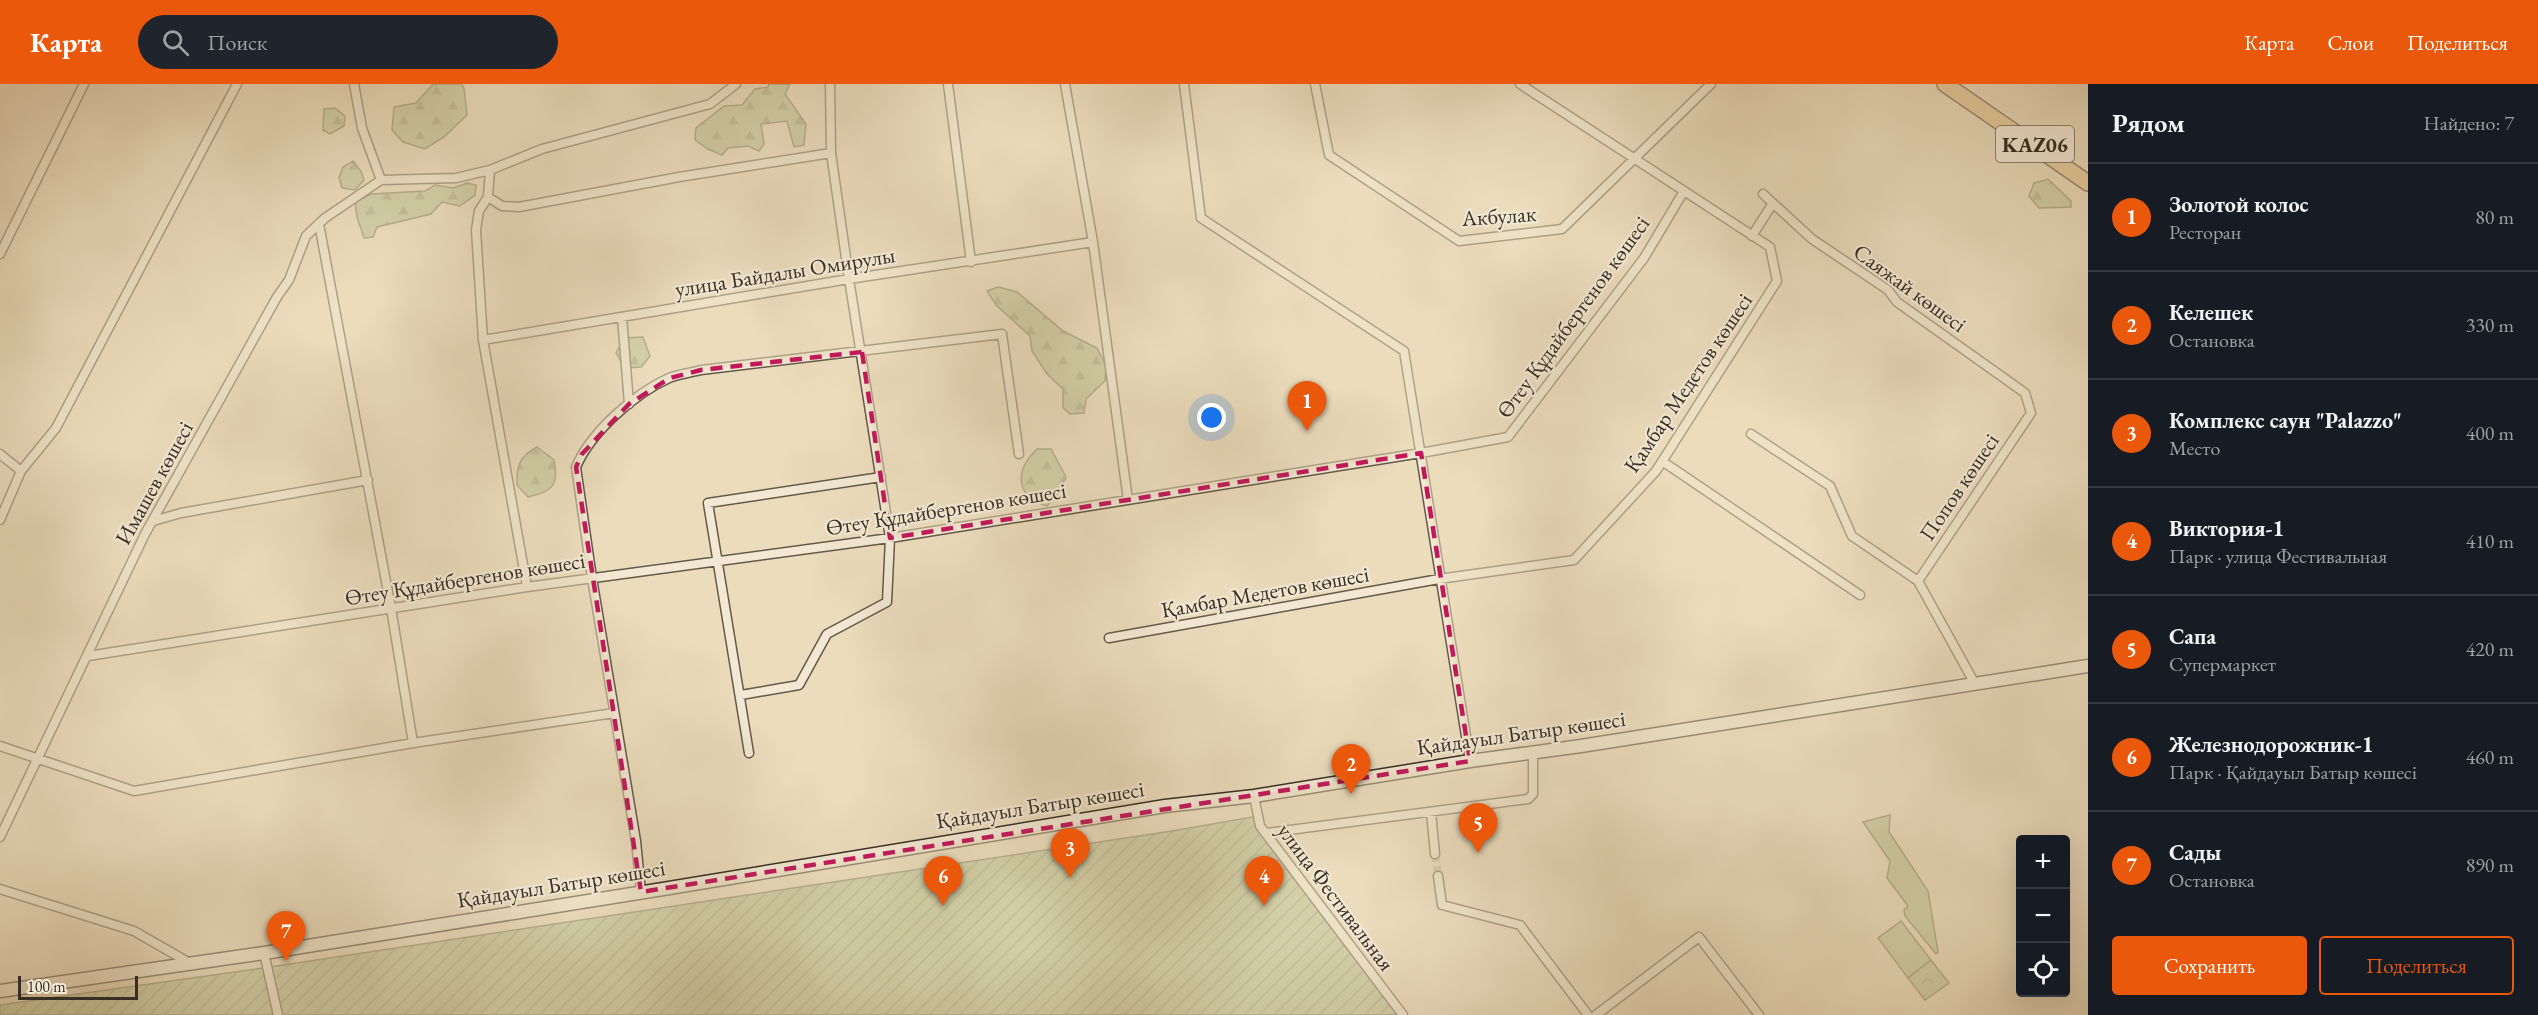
<!DOCTYPE html>
<html lang="ru">
<meta charset="utf-8">
<style>
body{margin:0;font-family:"EB Garamond",serif;background:#20242c;color:#f1f3f6}
.controls{position:absolute;right:18px;bottom:18px;display:grid;overflow:hidden;border-radius:6px;box-shadow:0 6px 24px #0002}
.controls button{width:54px;height:54px;display:grid;place-items:center;padding:0;border:0;border-bottom:2px solid #363941;background:#171b24;color:#f1f3f6;font:30px sans-serif}
.scale{position:absolute;left:18px;bottom:15px;width:120px;box-sizing:border-box;padding-left:6px;border:3px solid #372e24;border-top:0;font-size:16px;line-height:21px;white-space:nowrap;color:#372e24;-webkit-text-stroke:4px #f2e8d3;paint-order:stroke}
.you{position:absolute;left:1212px;top:334px;width:21px;height:21px;margin:-15px;border:4px solid #fff;border-radius:50%;background:#1a73e8;box-shadow:0 0 0 9px #1a73e833}
.badge{display:grid;place-items:center;width:39px;height:39px;border-radius:50%;background:#ea580c;color:#fff;font-size:20px;font-weight:700}
.pin{position:absolute;translate:-50% -50px;filter:drop-shadow(0 2px 3px #0008)}
.pin::after{content:'';position:absolute;top:32px;width:21px;height:18px;background:inherit;clip-path:polygon(0 0,100% 0,50% 100%)}
.list{margin:0;padding:0;list-style:none}
h2{display:flex;justify-content:space-between;align-items:center;height:78px;margin:0;padding:0 24px;font-size:26px}
h2 small{font-size:20px;font-weight:400;color:#9ea1a6}
.list li{display:grid;grid-template-columns:39px 1fr auto;gap:18px;align-items:center;box-sizing:border-box;height:108px;padding:0 24px;border-top:2px solid #363941}
.list b{display:block;font-size:22px;white-space:nowrap}
.list p{margin:0;font-size:20px;white-space:nowrap;color:#9ea1a6}
.list em{font-size:20px;font-style:normal;color:#9ea1a6}
.actions{display:flex;gap:12px;padding:18px 24px}
.actions a{flex:1;padding:14px 0;border:2px solid #ea580c;border-radius:6px;text-align:center;font-size:21px;color:#ea580c}
.actions .main{background:#ea580c;color:#fff}
.icon{flex:none;width:33px;height:33px;fill:none;stroke:currentColor;stroke-width:2;stroke-linecap:round;stroke-linejoin:round}
.map{position:relative;flex:none;width:2088px;height:931px;overflow:hidden}
header{display:flex;align-items:center;gap:36px;box-sizing:border-box;height:84px;padding:0 30px;background:#ea580c;color:#fff}
header strong{font-size:28px}
nav{display:flex;gap:33px;margin-inline-start:auto;font-size:21px}
.search{width:420px;height:54px;background:#20242c;display:flex;align-items:center;gap:15px;box-sizing:border-box;padding:0 21px;border-radius:33px;color:#9ea1a6;font-size:22px}
main{display:flex}
aside{flex:1;background:#171b24}
.map>svg:first-child{display:block}
.grass{fill:#b7c091;stroke:#77775a;stroke-width:1.5}
.forest{fill:url(#forest-firs);stroke:#77775a;stroke-width:1.5}
.park{fill:url(#park-crowns);stroke:#77775a;stroke-width:1.5}
.garden{fill:url(#garden-furrows);stroke:#77775a;stroke-width:1.5}
.lines{fill:none;stroke-linecap:round;stroke-linejoin:round}
.street-tunnel{stroke:#c7b99e;stroke-width:8;stroke-dasharray:8 4;stroke-linecap:butt}
.street-casing{stroke:#645a4a;stroke-width:11}
.secondary-casing{stroke:#372e24;stroke-width:15}
.highway-casing{stroke:#372e24;stroke-width:18}
.street{stroke:#f2e8d3;stroke-width:8}
.secondary{stroke:#f2e8d3;stroke-width:12}
.highway{stroke:#e6be7e;stroke-width:15}
.marked{fill:none;stroke:#c2185b;stroke-width:4.5;stroke-dasharray:12 8;stroke-linejoin:round}
.labels{text-anchor:middle;dominant-baseline:central;stroke-width:4.5;stroke-linejoin:round;paint-order:stroke}
.shield{fill:#f2e8d3;stroke:#6f6658;stroke-width:1.5}
.shield-label{font-size:21px;font-weight:bold;fill:#372e24}
.street-label{font-size:22px;fill:#372e24;stroke:#f2e8d3}
</style>
<header>
<strong>Карта</strong>
<div class="search"><svg class="icon" aria-label="search" viewBox="0 0 24 24"><circle cx="10" cy="10" r="6"/><path d="M15 15l6 6"/></svg>Поиск</div>
<nav><a>Карта</a><a>Слои</a><a>Поделиться</a></nav>
</header>
<main>
<div class="map">
<svg width="2088" height="931" viewBox="0 0 2088 931">
<defs>
<pattern id="forest-firs" width="22" height="20" patternUnits="userSpaceOnUse" patternTransform="scale(1.5)"><rect width="22" height="20" fill="#b7c091"/><path d="M5 1l3.5 6h-7zM16 11l3.5 6h-7z" fill="#969c76"/></pattern>
<pattern id="park-crowns" width="20" height="18" patternUnits="userSpaceOnUse" patternTransform="scale(1.5)"><rect width="20" height="18" fill="#b7c091"/><path d="M2 6a3 3 0 1 1 6 0M12 15a3 3 0 1 1 6 0" fill="none" stroke="#969c76"/></pattern>
<pattern id="garden-furrows" width="10" height="10" patternUnits="userSpaceOnUse" patternTransform="scale(1.5)"><rect width="10" height="10" fill="#b7c091"/><path d="M-1 1l2-2M0 10L10 0M9 11l2-2" fill="none" stroke="#969c76"/></pattern>
</defs>
<rect width="100%" height="100%" fill="#ebdcbc"/>
<filter id="stains"><feTurbulence type="fractalNoise" baseFrequency=".00333" numOctaves="4"/><feColorMatrix values="0 0 0 0 .2 0 0 0 0 .09 0 0 0 0 .02 0 0 0 .5 -.17"/></filter>
<radialGradient id="worn" r=".72"><stop offset=".6" stop-color="#630" stop-opacity="0"/><stop offset="1" stop-color="#630" stop-opacity=".3"/></radialGradient>
<path class="grass" d="M 1890,731 L 1889,748 L 1928,807 L 1938,868 L 1936,870 L 1905,832 L 1904,826 L 1908,822 L 1887,794 L 1890,777 L 1863,738 Z
M 1901,837 L 1931,876 L 1908,894 L 1878,854 Z"/>
<path class="forest" d="M 433,0 L 461,0 L 464,4 L 467,31 L 444,53 L 425,65 L 403,58 L 392,46 L 394,23 L 416,19 Z
M 769,0 L 790,0 L 785,10 L 806,40 L 804,61 L 794,63 L 787,37 L 761,40 L 764,60 L 759,67 L 748,62 L 728,64 L 722,71 L 708,65 L 695,56 L 696,44 L 724,22 L 742,21 L 755,5 L 768,3 Z
M 335,24 L 345,32 L 344,42 L 330,50 L 323,46 L 324,25 Z
M 353,77 L 361,87 L 364,96 L 355,106 L 342,104 L 339,94 L 343,83 Z
M 2048,95 L 2071,117 L 2071,123 L 2039,124 L 2029,112 L 2034,99 Z
M 467,99 L 476,101 L 475,111 L 460,122 L 442,118 L 431,130 L 377,143 L 373,153 L 364,154 L 357,133 L 355,118 L 371,110 L 425,107 L 435,101 L 453,104 Z
M 998,203 L 1017,208 L 1063,247 L 1097,264 L 1106,282 L 1105,297 L 1086,315 L 1084,329 L 1070,330 L 1063,324 L 1063,305 L 1047,290 L 1032,267 L 1030,252 L 996,221 L 987,207 Z
M 643,253 L 650,272 L 641,283 L 625,284 L 616,269 L 624,254 Z
M 537,363 L 554,376 C 559,402 552,408 528,413 L 517,401 C 516,382 520,372 537,363 Z
M 1037,365 L 1051,365 L 1066,393 L 1059,408 L 1047,422 C 1015,412 1014,387 1037,365 Z"/>
<path class="park" d="M 1931,876 L 1949,899 L 1925,916 L 1908,894 Z"/>
<path class="garden" d="M 1258,732 L 1260,742 L 1403,931 L 0,931 L 0,921 L 270,883 L 1172,747 Z"/>
<g class="lines">
<path class="street-tunnel" d="M 1435,770 L 1438,792"/>
<g class="street-casing">
<path id="street" d="M 354,0 L 362,44 L 381,96 L 456,94 L 490,86 L 542,65 L 710,20 L 736,0
M 830,0 L 831,69
M 948,0 L 971,178
M 1065,0 L 1093,158 L 1128,416
M 1184,0 L 1201,134 L 1404,267 L 1470,677
M 1315,0 L 1329,71 L 1459,157 L 1562,145 L 1711,0
M 1763,110 L 1812,155 L 1888,206 L 1897,218 L 2025,309 L 2031,329 L 1918,497
M 488,113 L 490,86
M 319,140 L 391,524 L 413,659
M 1752,152 L 1773,119
M 0,170 L 84,0
M 622,233 L 629,320
M 483,256 L 849,195 L 1093,158
M 1751,350 L 1830,402 L 1852,452 L 1918,497 L 1975,600
M 0,370 L 21,387
M 1662,377 L 1860,511
M 0,436 L 21,387 L 56,344 L 237,0
M 153,437 L 181,429 L 368,396
M 527,503 L 483,256 L 476,146 L 479,127 L 488,113 L 502,122 L 519,123 L 679,93 L 831,69 L 849,195 L 890,454 L 887,518 L 827,550 L 799,601 L 741,611
M 1109,554 L 1439,495 L 1574,476 L 1656,387 L 1777,197 L 1770,163 L 1520,0
M 88,572 L 527,503 L 890,454 L 1421,369 L 1508,353 L 1644,174 L 1684,107
M 0,662 L 134,707 L 413,659 L 614,629
M 749,669 L 708,419 L 881,393
M 1254,712 L 1260,742 L 1403,931
M 1431,728 L 1435,770
M 1266,749 L 1528,715 L 1533,710 L 1533,668
M 0,753 L 145,450 L 277,213 L 289,196 L 306,152 L 325,134 L 381,96
M 1438,792 L 1442,821 L 1520,841 L 1588,931
M 0,805 L 134,847 L 188,878
M 641,808 L 636,757 L 592,494 L 576,383 C 591,348 634,310 669,294 C 679,290 690,289 701,286 L 1002,250 L 1019,370
M 264,869 L 278,931
M 1596,931 L 1699,853 L 1759,931"/>
</g>
<g class="secondary-casing">
<path id="secondary" d="M 0,907 L 264,869 L 663,805 L 1165,722 L 1254,712 L 1470,677 L 1581,662 L 2088,582"/>
</g>
<g class="highway-casing">
<path id="highway" d="M 1945,0 L 2088,99"/>
</g>
<use href="#street" class="street"/>
<use href="#secondary" class="secondary"/>
<use href="#highway" class="highway"/>
</g>
<path d="M0 0H2088V931H0ZM 862,268 L 890,454 L 1421,369 L 1470,677 L 641,808 L 576,383 L 582,370 L 629,320 L 670,294 L 701,286 Z" fill="#ebdcbc" fill-opacity=".55" fill-rule="evenodd"/>
<path class="marked" d="M 862,268 L 890,454 L 1421,369 L 1470,677 L 641,808 L 576,383 L 582,370 L 629,320 L 670,294 L 701,286 Z"/>
<g class="labels">
<rect class="shield" x="1996" y="42" width="78" height="36" rx="4.5"/>
<g class="shield-label">
<text x="2035" y="60">KАZ06</text>
</g>
<g class="street-label">
<text transform="translate(1499 132) rotate(-4)">Акбулак</text>
<text transform="translate(785 188) rotate(-9)">улица Байдалы Омирулы</text>
<text transform="translate(1910 204) rotate(36)">Саяжай көшесі</text>
<text transform="translate(1573 233) rotate(-54)">Өтеу Құдайбергенов көшесі</text>
<text transform="translate(1688 299) rotate(-56)">Қамбар Медетов көшесі</text>
<text transform="translate(154 399) rotate(-61)">Имашев көшесі</text>
<text transform="translate(1959 403) rotate(-56)">Попов көшесі</text>
<text transform="translate(946 425) rotate(-9)">Өтеу Құдайбергенов көшесі</text>
<text transform="translate(465 495) rotate(-9)">Өтеу Құдайбергенов көшесі</text>
<text transform="translate(1265 508) rotate(-10)">Қамбар Медетов көшесі</text>
<text transform="translate(1521 649) rotate(-8)">Қайдауыл Батыр көшесі</text>
<text transform="translate(1040 721) rotate(-9)">Қайдауыл Батыр көшесі</text>
<text transform="translate(561 800) rotate(-9)">Қайдауыл Батыр көшесі</text>
<text transform="translate(1336 813) rotate(53)">улица Фестивальная</text>
</g>
</g>
<rect width="100%" height="100%" filter="url(#stains)"/>
<rect width="100%" height="100%" fill="url(#worn)"/>
</svg>
<div class="controls">
<button>+</button>
<button>−</button>
<button><svg class="icon" aria-label="locate" viewBox="0 0 24 24"><circle cx="12" cy="12" r="6"/><path d="M12 2v4M12 18v4M2 12h4M18 12h4"/></svg></button>
</div>
<div class="scale">100 m</div>
<div class="you"></div>
<div class="pin badge" style="left:1307px;top:347px">1</div>
<div class="pin badge" style="left:1351px;top:710px">2</div>
<div class="pin badge" style="left:1070px;top:794px">3</div>
<div class="pin badge" style="left:1264px;top:822px">4</div>
<div class="pin badge" style="left:1478px;top:769px">5</div>
<div class="pin badge" style="left:943px;top:822px">6</div>
<div class="pin badge" style="left:286px;top:877px">7</div>
</div>
<aside>
<h2>Рядом<small>Найдено: 7</small></h2>
<ul class="list">
<li><span class="badge">1</span><div><b>Золотой колос</b><p>Ресторан</p></div><em>80 m</em></li>
<li><span class="badge">2</span><div><b>Келешек</b><p>Остановка</p></div><em>330 m</em></li>
<li><span class="badge">3</span><div><b>Комплекс саун &quot;Palazzo&quot;</b><p>Место</p></div><em>400 m</em></li>
<li><span class="badge">4</span><div><b>Виктория-1</b><p>Парк · улица Фестивальная</p></div><em>410 m</em></li>
<li><span class="badge">5</span><div><b>Сапа</b><p>Супермаркет</p></div><em>420 m</em></li>
<li><span class="badge">6</span><div><b>Железнодорожник-1</b><p>Парк · Қайдауыл Батыр көшесі</p></div><em>460 m</em></li>
<li><span class="badge">7</span><div><b>Сады</b><p>Остановка</p></div><em>890 m</em></li>
</ul>
<div class="actions"><a class="main">Сохранить</a><a>Поделиться</a></div>
</aside>
</main>
